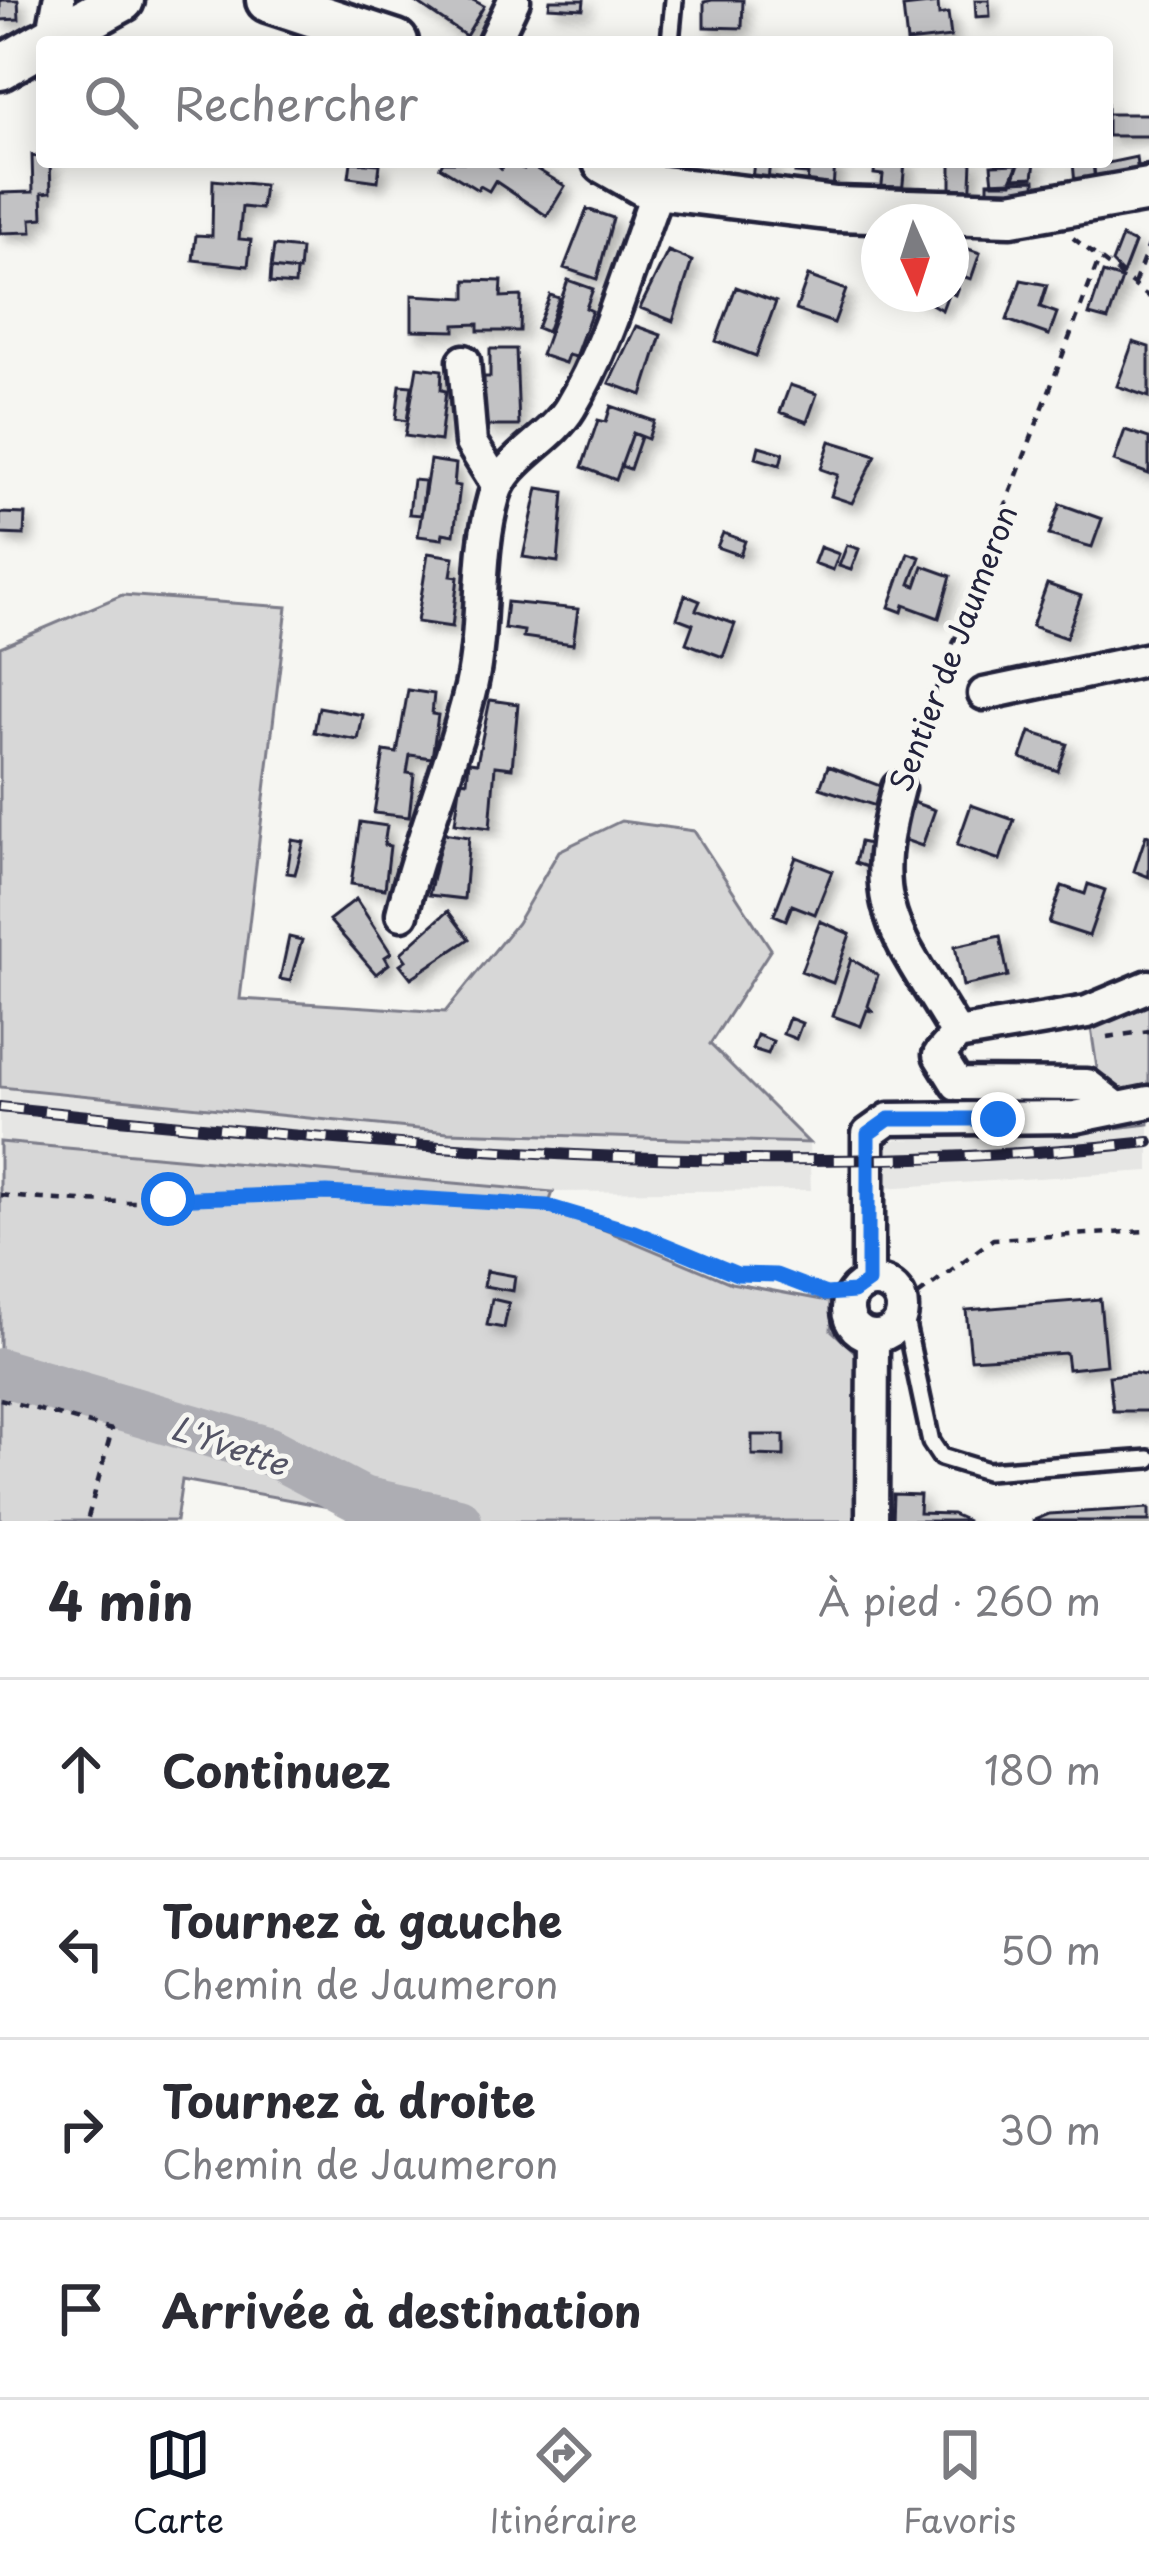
<!DOCTYPE html>
<html lang="fr">
<meta charset="utf-8">
<style>
body{margin:0;font-family:"Playpen Sans",sans-serif;background:#f2f2f3;color:#2b2b33}
.compass{position:absolute;left:861px;top:204px;width:108px;height:108px;border-radius:50%;background:#fff;box-shadow:0 6px 30px #0003;rotate:177deg}
.stop{position:absolute;width:36px;height:36px;margin:-27px;border:9px solid #1a73e8;border-radius:50%;background:#fff}
.stop.end{background:#1a73e8;border-color:#fff;box-shadow:0 3px 12px #0008}
.list{margin:0;padding:0;list-style:none}
h2{display:flex;justify-content:space-between;align-items:center;height:156px;margin:0;padding:0 48px;font-size:51px}
h2 small{font-size:39px;font-weight:400;color:#7c7c81}
.list li{display:grid;grid-template-columns:78px 1fr auto;gap:36px;align-items:center;box-sizing:border-box;height:180px;padding:0 48px;border-top:3px solid #e1e1e2}
.list b{display:block;font-size:45px;white-space:nowrap}
.list p{margin:0;font-size:39px;white-space:nowrap;color:#7c7c81}
.list em{font-size:39px;font-style:normal;color:#7c7c81}
.icon{flex:none;width:66px;height:66px;fill:none;stroke:currentColor;stroke-width:2;stroke-linecap:round;stroke-linejoin:round}
.map{position:relative;flex:none;width:1149px;height:1521px;overflow:hidden}
.search{position:absolute;background:#fff;box-shadow:0 6px 30px #0003;left:36px;right:36px;top:36px;height:132px;display:flex;align-items:center;gap:30px;box-sizing:border-box;padding:0 42px;border-radius:12px;color:#7c7c81;font-size:45px}
.sheet{height:876px;background:#fff}
nav{display:flex;justify-content:space-around;align-items:center;box-sizing:border-box;height:168px;border-top:3px solid #e1e1e2;background:#fff;font-size:33px;color:#7c7c81}
nav a{display:grid;justify-items:center;gap:6px}
nav .on{color:#111827}
.map>svg:first-child{display:block}
.built{fill:#e6e6e4}
.green{fill:#d7d7d7;stroke:#7c7c89;stroke-width:3}
.lines{fill:none;stroke-linecap:round;stroke-linejoin:round}
.river{stroke:#adadb3;stroke-width:48}
.building{fill:#c2c2c4;stroke:#22223b;stroke-width:3;filter:url(#shadow)}
.lane-casing{stroke:#22223b;stroke-width:24}
.street-casing{stroke:#22223b;stroke-width:39}
.secondary-casing{stroke:#22223b;stroke-width:51}
.path{stroke:#22223b;stroke-width:4.5;stroke-dasharray:9 9;stroke-linecap:butt}
.lane{stroke:#f6f6f2;stroke-width:15}
.street{stroke:#f6f6f2;stroke-width:30}
.secondary{stroke:#f6f6f2;stroke-width:42}
.rail-casing{stroke:#22223b;stroke-width:12}
.rail{stroke:#f6f6f2;stroke-width:8;stroke-dasharray:22;stroke-linecap:butt}
.route{stroke:#1a73e8;stroke-width:15}
.labels{text-anchor:middle;dominant-baseline:central;stroke-width:10;stroke-linejoin:round;paint-order:stroke}
.street-label{font-size:30px;fill:#22223b;stroke:#f6f6f2}
.water-label{font-size:33px;font-style:italic;fill:#535365;stroke:#f6f6f2}
</style>
<div class="map">
<svg width="1149" height="1521" viewBox="0 0 1149 1521">
<defs>
<filter id="shadow"><feDropShadow dx="7" dy="7" stdDeviation="6" flood-color="#0004"/></filter>
</defs>
<rect width="100%" height="100%" fill="#f6f6f2"/>
<filter id="ink" filterUnits="userSpaceOnUse"><feTurbulence type="fractalNoise" baseFrequency=".00833" numOctaves="2"/><feDisplacementMap in="SourceGraphic" scale="24" xChannelSelector="R" yChannelSelector="G"/><feConvolveMatrix kernelMatrix="1 2 1 2 8 2 1 2 1" color-interpolation-filters="sRGB"/></filter>
<g filter="url(#ink)">
<path class="built" d="M 0,1087 L 448,1132 L 809,1143 L 811,1190 L 553,1192 L 0,1142 Z
M 1149,1124 L 1149,1171 L 882,1188 L 882,1141 Z"/>
<path class="green" d="M 122,595 L 287,607 L 240,999 L 445,1012 L 517,923 L 559,851 L 621,821 L 694,831 L 771,949 L 710,1044 L 809,1143 L 448,1132 L 0,1087 L 0,647 Z
M 1149,997 L 1149,1124 L 1106,1129 L 1090,1021 Z
M 0,1142 L 553,1192 L 548,1206 L 731,1283 L 833,1302 L 831,1330 L 856,1353 L 865,1521 L 375,1521 L 351,1511 L 182,1480 L 176,1521 L 0,1521 Z"/>
<g class="lines">
<path class="river" d="M 0,1372 L 267,1450 L 362,1500 L 458,1521"/>
</g>
<path class="building" d="M 0,0 L 18,0 L 19,19 L 0,20 Z
M 413,0 L 473,0 L 484,6 L 466,36 Z
M 550,0 L 584,0 L 583,9 L 549,7 Z
M 712,0 L 743,0 L 742,28 L 704,27 L 704,2 Z
M 975,0 L 989,0 L 990,16 L 976,17 Z
M 938,3 L 939,15 L 948,13 L 951,37 L 907,42 L 903,7 Z
M 1107,102 L 1107,114 L 1149,114 L 1149,136 L 1107,136 Z
M 32,155 L 50,162 L 51,192 L 42,193 L 43,218 L 31,219 L 32,232 L 0,233 L 0,193 L 33,192 Z
M 1136,157 L 1137,166 L 1149,164 L 1149,180 L 1096,193 L 1094,166 Z
M 351,162 L 380,164 L 378,181 L 349,177 Z
M 443,162 L 494,162 L 501,169 L 505,162 L 524,169 L 528,164 L 565,186 L 547,216 L 495,181 L 489,191 L 480,186 L 478,190 L 440,167 Z
M 754,162 L 770,162 L 768,180 L 752,179 Z
M 796,162 L 835,162 L 833,189 L 807,185 L 808,174 L 795,173 Z
M 875,162 L 905,162 L 901,205 L 880,203 L 883,175 L 874,174 Z
M 951,162 L 972,162 L 970,206 L 951,205 Z
M 1019,162 L 1035,162 L 1033,177 L 1012,178 Z
M 1073,162 L 1093,162 L 1096,193 L 1076,196 Z
M 1019,164 L 1012,183 L 993,183 L 991,165 Z
M 213,180 L 264,185 L 261,209 L 242,207 L 239,239 L 251,240 L 248,266 L 193,260 L 196,235 L 212,236 Z
M 1035,180 L 1036,203 L 988,205 L 988,182 Z
M 587,209 L 613,218 L 597,279 L 564,268 Z
M 1122,237 L 1135,243 L 1123,274 L 1112,263 Z
M 951,243 L 980,253 L 971,279 L 962,276 L 955,295 L 951,293 Z
M 274,246 L 301,249 L 299,271 L 271,268 Z
M 668,251 L 692,261 L 673,321 L 640,308 Z
M 271,268 L 296,271 L 295,285 L 270,283 Z
M 1103,273 L 1122,279 L 1108,320 L 1089,315 Z
M 808,276 L 846,290 L 834,323 L 796,310 Z
M 466,280 L 502,281 L 501,297 L 521,296 L 520,331 L 478,331 L 478,324 L 455,325 L 455,331 L 412,330 L 412,295 L 466,298 Z
M 568,280 L 593,289 L 586,308 L 592,311 L 575,357 L 568,355 L 565,363 L 541,355 Z
M 1021,280 L 1047,285 L 1040,307 L 1057,313 L 1049,335 L 1007,320 Z
M 736,287 L 776,302 L 756,356 L 716,341 Z
M 914,294 L 948,294 L 942,310 Z
M 550,295 L 559,298 L 547,332 L 537,328 Z
M 636,326 L 661,335 L 642,395 L 609,383 Z
M 1133,342 L 1149,347 L 1149,397 L 1117,386 Z
M 490,349 L 516,349 L 519,426 L 484,426 L 484,377 L 490,377 Z
M 417,367 L 442,370 L 441,390 L 446,391 L 440,441 L 405,436 Z
M 400,385 L 412,386 L 407,421 L 396,419 Z
M 790,385 L 817,394 L 807,422 L 780,412 Z
M 611,406 L 654,421 L 648,439 L 633,433 L 616,480 L 582,467 L 598,420 L 606,422 Z
M 1125,430 L 1149,438 L 1149,474 L 1114,461 Z
M 633,433 L 641,437 L 630,469 L 621,466 Z
M 830,441 L 876,455 L 852,503 L 831,496 L 838,475 L 821,469 Z
M 759,446 L 783,453 L 780,465 L 756,458 Z
M 430,460 L 456,464 L 454,485 L 460,486 L 454,535 L 443,533 L 442,539 L 418,536 Z
M 413,480 L 425,481 L 421,515 L 409,514 Z
M 538,488 L 564,492 L 558,562 L 523,557 Z
M 1060,504 L 1102,519 L 1092,547 L 1049,535 Z
M 0,513 L 25,514 L 24,535 L 0,534 Z
M 723,533 L 745,541 L 740,555 L 717,547 Z
M 847,545 L 859,549 L 851,570 L 839,566 Z
M 820,547 L 839,554 L 833,570 L 814,563 Z
M 428,553 L 454,557 L 451,576 L 458,577 L 452,627 L 417,622 Z
M 908,553 L 920,557 L 910,584 L 916,586 L 923,566 L 951,576 L 939,618 L 904,605 L 902,612 L 889,607 Z
M 1047,584 L 1081,596 L 1066,638 L 1032,626 Z
M 685,595 L 700,601 L 696,610 L 735,624 L 723,657 L 686,643 L 693,624 L 677,618 Z
M 507,602 L 578,609 L 573,644 L 523,637 L 524,631 L 504,628 Z
M 408,690 L 434,694 L 432,714 L 438,715 L 432,758 L 410,755 L 407,773 L 414,774 L 409,817 L 374,813 L 384,751 L 397,753 Z
M 490,700 L 518,704 L 512,768 L 495,766 L 490,828 L 455,823 L 461,780 L 467,781 L 469,762 L 477,763 Z
M 319,707 L 363,715 L 358,740 L 314,732 Z
M 1030,732 L 1067,744 L 1058,771 L 1021,758 Z
M 828,766 L 883,787 L 876,806 L 820,788 Z
M 901,798 L 935,810 L 922,846 L 899,838 Z
M 971,805 L 1014,820 L 1000,860 L 957,845 Z
M 360,822 L 387,826 L 384,845 L 390,846 L 385,889 L 351,884 Z
M 443,833 L 469,837 L 464,899 L 429,895 Z
M 1146,835 L 1149,836 L 1149,877 L 1134,871 Z
M 292,840 L 304,842 L 295,874 L 287,873 Z
M 860,842 L 874,845 L 870,868 L 855,863 Z
M 796,857 L 832,871 L 815,914 L 792,905 L 786,920 L 774,915 Z
M 1088,884 L 1105,890 L 1089,936 L 1049,923 L 1062,886 L 1085,894 Z
M 356,899 L 391,953 L 385,957 L 389,964 L 376,974 L 329,920 Z
M 448,911 L 469,939 L 411,978 L 400,964 L 406,960 L 401,953 Z
M 820,921 L 850,934 L 833,983 L 801,971 Z
M 1000,936 L 1008,976 L 963,986 L 955,946 Z
M 289,937 L 302,940 L 290,981 L 280,979 Z
M 851,959 L 878,975 L 868,1006 L 872,1011 L 867,1010 L 861,1026 L 833,1016 Z
M 789,1018 L 802,1023 L 796,1039 L 783,1034 Z
M 757,1035 L 773,1041 L 768,1054 L 752,1049 Z
M 487,1271 L 515,1276 L 513,1291 L 484,1286 Z
M 492,1299 L 509,1303 L 504,1328 L 487,1325 Z
M 1100,1299 L 1106,1365 L 1068,1369 L 1066,1353 L 971,1359 L 966,1310 Z
M 1135,1373 L 1149,1376 L 1149,1411 L 1113,1411 L 1109,1376 Z
M 752,1435 L 784,1435 L 784,1456 L 752,1455 Z
M 893,1494 L 920,1495 L 919,1513 L 952,1514 L 968,1521 L 892,1521 Z
M 1149,1508 L 1149,1521 L 1032,1521 L 1049,1514 Z"/>
<g class="lines">
<g class="lane-casing">
<path id="lane" d="M 670,42 L 674,0
M 903,1310 L 931,1442 L 941,1457 L 987,1471 L 1149,1459"/>
</g>
<g class="street-casing">
<path id="street" d="M 52,39 L 59,0
M 494,42 L 514,0
M 464,361 L 471,443 L 498,486
M 984,694 L 1149,659
M 898,788 C 864,911 897,932 957,1034
M 402,914 C 420,837 453,764 471,687 C 485,625 476,558 494,496 C 505,458 550,441 570,408 C 610,342 631,259 659,187
M 1117,1108 L 1087,1085 L 957,1084 L 939,1055 L 957,1034 L 1087,1012 L 1149,986
M848 1309a27 27 0 1 1 54 0a27 27 0 1 1-54 0Z
M 868,1282 L 868,1134 L 889,1119 L 1075,1117 L 1149,1102
M 872,1521 L 873,1337"/>
</g>
<g class="secondary-casing">
<path id="secondary" d="M 268,0 L 396,42
M 46,42 L 122,0
M 0,68 L 42,44
M 605,162 L 647,186 L 836,209 L 1011,214 L 1149,190"/>
</g>
<path class="path" d="M 1073,238 L 1149,297
M 1134,284 L 1149,245
M 908,762 L 1100,257
M 1107,1037 L 1149,1031
M 0,1195 C 181,1216 366,1180 547,1206 C 605,1215 656,1246 710,1267 C 733,1276 757,1270 781,1276 C 803,1282 819,1295 842,1293
M 918,1295 L 993,1239 L 1149,1231
M 0,1399 L 112,1430 L 87,1521"/>
<use href="#lane" class="lane"/>
<use href="#street" class="street"/>
<use href="#secondary" class="secondary"/>
<g class="rail-casing">
<path id="rail" d="M 0,1107 C 386,1146 761,1184 1149,1142"/>
</g>
<use href="#rail" class="rail"/>
</g>
</g>
<g class="lines" filter="url(#ink)">
<path class="route" d="M 168,1199 L 327,1193 L 547,1206 L 634,1232 L 737,1274 L 776,1275 L 826,1294 L 854,1292 L 868,1282 L 868,1134 L 889,1119 L 998,1119"/>
</g>
<g class="labels">
<g class="street-label">
<text transform="translate(952 648) rotate(-69)">Sentier de Jaumeron</text>
</g>
<g class="water-label">
<text transform="translate(230 1444) rotate(19)">L'Yvette</text>
</g>
</g>
</svg>
<svg class="compass" viewBox="-18 -18 36 36"><path d="M0-13l5 13h-10z" fill="#e53935"/><path d="M0 13l5-13h-10z" fill="#7c7c81"/></svg>
<div class="stop" style="left:168px;top:1199px"></div>
<div class="stop end" style="left:998px;top:1119px"></div>
<div class="search"><svg class="icon" aria-label="search" viewBox="0 0 24 24"><circle cx="10" cy="10" r="6"/><path d="M15 15l6 6"/></svg>Rechercher</div>
</div>
<section class="sheet">
<h2>4 min<small>À pied · 260 m</small></h2>
<ul class="list">
<li><svg class="icon" aria-label="ahead" viewBox="0 0 24 24"><path d="M12 20V5M6 11l6-6 6 6"/></svg><div><b>Continuez</b></div><em>180 m</em></li>
<li><svg class="icon" aria-label="left" viewBox="0 0 24 24"><path d="M17 20v-9H6M10 6l-5 5 5 5"/></svg><div><b>Tournez à gauche</b><p>Chemin de Jaumeron</p></div><em>50 m</em></li>
<li><svg class="icon" aria-label="right" viewBox="0 0 24 24"><path d="M7 20v-9h11M14 6l5 5-5 5"/></svg><div><b>Tournez à droite</b><p>Chemin de Jaumeron</p></div><em>30 m</em></li>
<li><svg class="icon" aria-label="arrive" viewBox="0 0 24 24"><path d="M6 21V4h12l-3 4 3 4H6"/></svg><div><b>Arrivée à destination</b></div></li>
</ul>
</section>
<nav>
<a class="on"><svg class="icon" aria-label="map" viewBox="0 0 24 24"><path d="M3 6l6-2 6 2 6-2v14l-6 2-6-2-6 2zM9 4v14M15 6v14"/></svg>Carte</a>
<a><svg class="icon" aria-label="directions" viewBox="0 0 24 24"><path d="M12 3l9 9-9 9-9-9zM9 14v-3h6M13 9l2 2-2 2"/></svg>Itinéraire</a>
<a><svg class="icon" aria-label="saved" viewBox="0 0 24 24"><path d="M7 4h10v16l-5-4-5 4z"/></svg>Favoris</a>
</nav>
